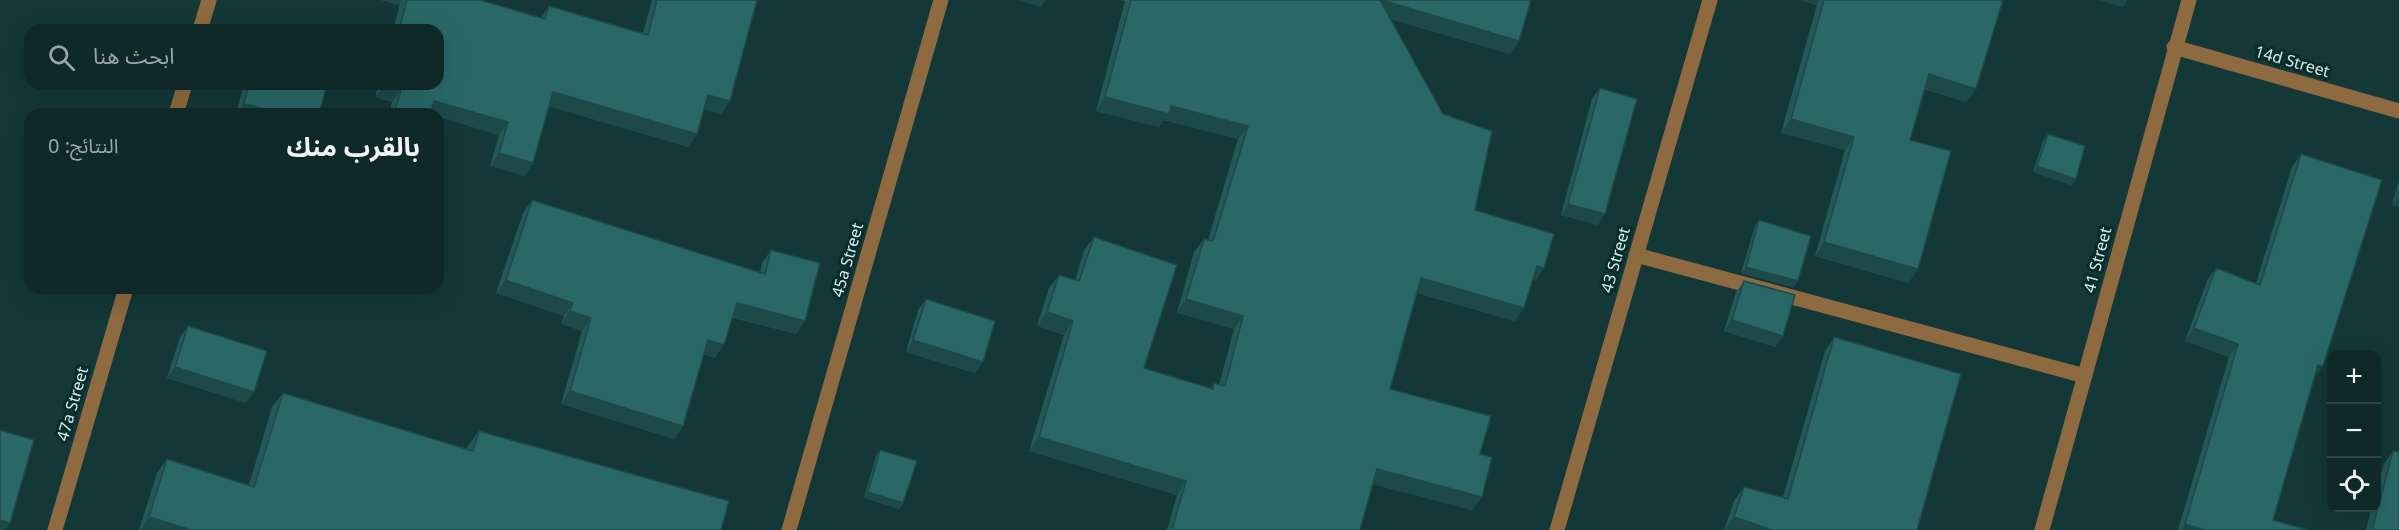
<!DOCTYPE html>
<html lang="ar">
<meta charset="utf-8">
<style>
body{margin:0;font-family:Georgia,"Noto Sans Arabic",serif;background:#1d3535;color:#f1f3f6;direction:rtl}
.controls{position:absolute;right:18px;bottom:18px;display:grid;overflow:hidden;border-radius:12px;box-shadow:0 6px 24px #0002}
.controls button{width:54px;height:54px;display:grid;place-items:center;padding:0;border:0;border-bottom:2px solid #2f4546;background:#0f2929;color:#f1f3f6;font:30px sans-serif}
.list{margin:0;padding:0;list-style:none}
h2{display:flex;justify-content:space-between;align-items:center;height:78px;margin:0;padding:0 24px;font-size:26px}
h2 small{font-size:20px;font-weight:400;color:#9ba6a8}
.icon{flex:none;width:33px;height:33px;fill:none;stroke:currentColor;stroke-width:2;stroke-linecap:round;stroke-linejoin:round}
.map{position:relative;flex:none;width:2399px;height:530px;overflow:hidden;direction:ltr}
.search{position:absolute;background:#0f2929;box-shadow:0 6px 24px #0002;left:24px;top:24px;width:420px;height:66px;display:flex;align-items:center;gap:15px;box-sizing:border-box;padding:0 21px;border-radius:18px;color:#9ba6a8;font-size:22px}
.panel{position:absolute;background:#0f2929;box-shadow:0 6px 24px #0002;left:24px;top:108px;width:420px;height:186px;border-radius:18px;direction:rtl}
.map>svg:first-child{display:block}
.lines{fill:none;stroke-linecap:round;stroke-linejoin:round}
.minor{stroke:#8d6a3f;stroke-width:15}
.wall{fill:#245959}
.shaded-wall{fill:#1d4949}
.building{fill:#2a6868;stroke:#1d4949;stroke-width:1.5}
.labels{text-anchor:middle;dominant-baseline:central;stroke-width:6;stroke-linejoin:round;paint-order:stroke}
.street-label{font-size:16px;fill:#d9edec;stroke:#082d2d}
</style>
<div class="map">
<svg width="2399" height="530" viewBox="0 0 2399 530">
<rect width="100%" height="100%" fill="#143737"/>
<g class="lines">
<path class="minor" d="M 200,30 L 209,0
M 2174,47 L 2399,111
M 176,114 L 185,84
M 1636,255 L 2085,376
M 55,530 L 126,288
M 789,530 L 941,0
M 1557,530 L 1710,0
M 2042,530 L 2189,0"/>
</g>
<path class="wall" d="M 381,0 L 484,0 L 483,1 L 541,18 L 549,6 L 643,33 L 652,0 L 757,0 L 721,114 L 704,109 L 688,147 L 549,106 L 533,163 L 525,176 L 490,166 L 499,135 L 438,114 L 389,114 L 392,102 L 375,97 L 379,84 L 438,84 L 438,30 L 393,30 L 400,3 L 399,5 Z
M 1120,0 L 1531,0 L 1519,41 L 1510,54 L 1390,19 L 1475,210 L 1535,281 L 1532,280 L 1515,321 L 1417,293 L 1390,389 L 1480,454 L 1472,510 L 1373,484 L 1360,530 L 1167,530 L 1177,495 L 1029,451 L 1064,335 L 1037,326 L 1049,288 L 1059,275 L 1075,280 L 1084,250 L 1094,237 L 1144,368 L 1211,388 L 1214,383 L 1219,385 L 1234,329 L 1177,313 L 1194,252 L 1204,239 L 1208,240 L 1238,139 L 1164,120 L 1159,127 L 1096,111 L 1125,1 Z
M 1800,0 L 2003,0 L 1976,89 L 1966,102 L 1924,89 L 1910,140 L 1918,269 L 1908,283 L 1815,256 L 1845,150 L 1781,133 L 1817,5 Z
M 244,84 L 311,84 L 319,114 L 236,114 Z
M 1600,88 L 1598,225 L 1561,215 L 1592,99 Z
M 2048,134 L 2076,179 L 2071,185 L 2033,172 L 2043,141 Z
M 2301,154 L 2314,379 L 2273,520 L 2309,530 L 2178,530 L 2229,357 L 2185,341 L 2207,281 L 2216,268 L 2256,283 L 2292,167 Z
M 2399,180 L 2399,207 L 2392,205 Z
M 532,200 L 760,272 L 762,263 L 771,250 L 796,334 L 733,318 L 715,358 L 704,354 L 683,426 L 674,439 L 561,404 L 582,331 L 561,324 L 564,316 L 496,293 L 523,213 Z
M 1759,220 L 1798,281 L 1793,287 L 1741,273 L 1755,226 Z
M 1744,281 L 1783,336 L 1775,347 L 1724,331 L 1736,292 Z
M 926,299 L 975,373 L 906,352 L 918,310 Z
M 188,326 L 254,392 L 246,403 L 167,378 L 180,337 Z
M 1834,337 L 1917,530 L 1724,530 L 1734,501 L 1744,487 L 1783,497 L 1825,351 Z
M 283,393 L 467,449 L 468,446 L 479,431 L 721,530 L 139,530 L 157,473 L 167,459 L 249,485 L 272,407 Z
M 880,450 L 903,503 L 899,509 L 864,498 L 876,456 Z
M 2393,451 L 2399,530 L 2366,530 L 2372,507 L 2376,507 L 2376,491 L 2384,464 Z"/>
<path class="shaded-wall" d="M 381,0 L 402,0 L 399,5 Z
M 1015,0 L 1046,0 L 1041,7 Z
M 1379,0 L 1382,0 L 1519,41 L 1510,54 L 1370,13 Z
M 1800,0 L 1820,0 L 1817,5 Z
M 2098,0 L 2128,0 L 2123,7 Z
M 1929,74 L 1976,89 L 1966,102 L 1919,87 Z
M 384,85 L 401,90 L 392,102 L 375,97 Z
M 553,92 L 697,134 L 688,147 L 544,105 Z
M 708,95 L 730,101 L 721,114 L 699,107 Z
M 1105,97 L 1171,106 L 1248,126 L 1238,139 L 1164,120 L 1159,127 L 1096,111 Z
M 434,101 L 508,122 L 499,135 L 438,117 L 438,114 L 426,114 Z
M 244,104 L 286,114 L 237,114 Z
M 1791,119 L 1854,137 L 1845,150 L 1781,133 Z
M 499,153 L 533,163 L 525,176 L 490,166 Z
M 2037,166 L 2076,179 L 2071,185 L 2033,172 Z
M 2396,199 L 2399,200 L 2399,207 L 2392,205 Z
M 1568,204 L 1605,214 L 1598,225 L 1561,215 Z
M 1824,242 L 1918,269 L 1908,283 L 1815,256 Z
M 1537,266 L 1544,268 L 1535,281 L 1527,279 Z
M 1746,267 L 1798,281 L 1793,287 L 1741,273 Z
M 1421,278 L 1524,308 L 1515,321 L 1412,291 Z
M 506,280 L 573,303 L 564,316 L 496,293 Z
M 1186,299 L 1243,316 L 1234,329 L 1177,313 Z
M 737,303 L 805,321 L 796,334 L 728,316 Z
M 570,311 L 591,318 L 582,331 L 561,324 Z
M 1047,312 L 1073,321 L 1064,335 L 1037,326 Z
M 1732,320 L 1783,336 L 1775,347 L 1724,331 Z
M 2194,328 L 2238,344 L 2229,357 L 2185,341 Z
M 708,340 L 724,345 L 715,358 L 699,353 Z
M 913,340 L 983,362 L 975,373 L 906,352 Z
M 2318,365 L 2323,366 L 2314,379 Z
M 175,367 L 254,392 L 246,403 L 167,378 Z
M 570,391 L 683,426 L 674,439 L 561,404 Z
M 1039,437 L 1186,481 L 1177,495 L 1029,451 Z
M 1377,469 L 1482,497 L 1472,510 L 1368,483 Z
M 868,492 L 903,503 L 899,509 L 864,498 Z
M 149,517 L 191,530 L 140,530 Z
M 1734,517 L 1772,530 L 1724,530 Z
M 0,520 L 10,523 L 5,530 L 0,530 Z
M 2185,524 L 2205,530 L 2181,530 Z"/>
<path class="building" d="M 407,0 L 484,0 L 483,1 L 545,19 L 549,6 L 648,35 L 657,0 L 757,0 L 730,101 L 708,95 L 697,134 L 553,92 L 533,163 L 499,153 L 508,122 L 434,101 L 430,114 L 394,114 L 401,90 L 384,84 L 438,84 L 438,30 L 399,30 Z
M 1131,0 L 1380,0 L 1443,114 L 1492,131 L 1475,210 L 1554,234 L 1544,268 L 1537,266 L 1524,308 L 1421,278 L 1390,389 L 1491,416 L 1480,454 L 1492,457 L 1482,497 L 1377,469 L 1360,530 L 1172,530 L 1186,481 L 1039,437 L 1073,321 L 1047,312 L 1059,275 L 1079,281 L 1094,237 L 1177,265 L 1144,368 L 1213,389 L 1214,383 L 1225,386 L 1243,316 L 1186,299 L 1204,239 L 1213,241 L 1248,126 L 1171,106 L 1169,114 L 1105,97 Z
M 1382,0 L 1531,0 L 1519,41 Z
M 1824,0 L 2003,0 L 1976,89 L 1929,74 L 1910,140 L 1951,151 L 1918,269 L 1824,242 L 1854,137 L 1791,119 Z
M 249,84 L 311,84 L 326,88 L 319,114 L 286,114 L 244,104 Z
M 1600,88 L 1637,99 L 1605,214 L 1568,204 Z
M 2048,134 L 2085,146 L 2076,179 L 2037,166 Z
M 2301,154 L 2382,180 L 2323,366 L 2318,365 L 2273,520 L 2309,530 L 2205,530 L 2185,524 L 2238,344 L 2194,328 L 2216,268 L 2260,285 Z
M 2399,189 L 2399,200 L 2396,199 Z
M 532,200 L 765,274 L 771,250 L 820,263 L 805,321 L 737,303 L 724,345 L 708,340 L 683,426 L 570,391 L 591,318 L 570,311 L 573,303 L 506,280 Z
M 1759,220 L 1811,236 L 1798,281 L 1746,267 Z
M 1744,281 L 1795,295 L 1783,336 L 1732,320 Z
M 926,299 L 995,321 L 983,362 L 913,340 Z
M 188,326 L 267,351 L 254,392 L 175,367 Z
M 1834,337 L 1961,374 L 1917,530 L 1772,530 L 1734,517 L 1744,487 L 1788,499 Z
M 283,393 L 473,451 L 479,431 L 729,501 L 721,530 L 191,530 L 149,517 L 167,459 L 254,487 Z
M 0,430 L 34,440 L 10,523 L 0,520 Z
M 880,450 L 917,461 L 903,503 L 868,492 Z
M 2393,451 L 2399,452 L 2399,530 L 2372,530 Z"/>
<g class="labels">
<g class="street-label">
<text transform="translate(2292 62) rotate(16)">14d Street</text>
<text transform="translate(848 260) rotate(-74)">45a Street</text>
<text transform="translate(1616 260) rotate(-74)">43 Street</text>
<text transform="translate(2098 260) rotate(-75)">41 Street</text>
<text transform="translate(73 404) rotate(-74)">47a Street</text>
</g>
</g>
</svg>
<div class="controls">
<button>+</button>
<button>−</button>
<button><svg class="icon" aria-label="locate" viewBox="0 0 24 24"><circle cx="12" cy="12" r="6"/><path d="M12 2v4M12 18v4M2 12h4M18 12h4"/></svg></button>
</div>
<div class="search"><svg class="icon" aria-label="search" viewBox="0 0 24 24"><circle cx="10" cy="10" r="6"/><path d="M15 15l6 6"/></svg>ابحث هنا</div>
<section class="panel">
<h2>بالقرب منك<small>النتائج: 0</small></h2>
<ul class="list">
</ul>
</section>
</div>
